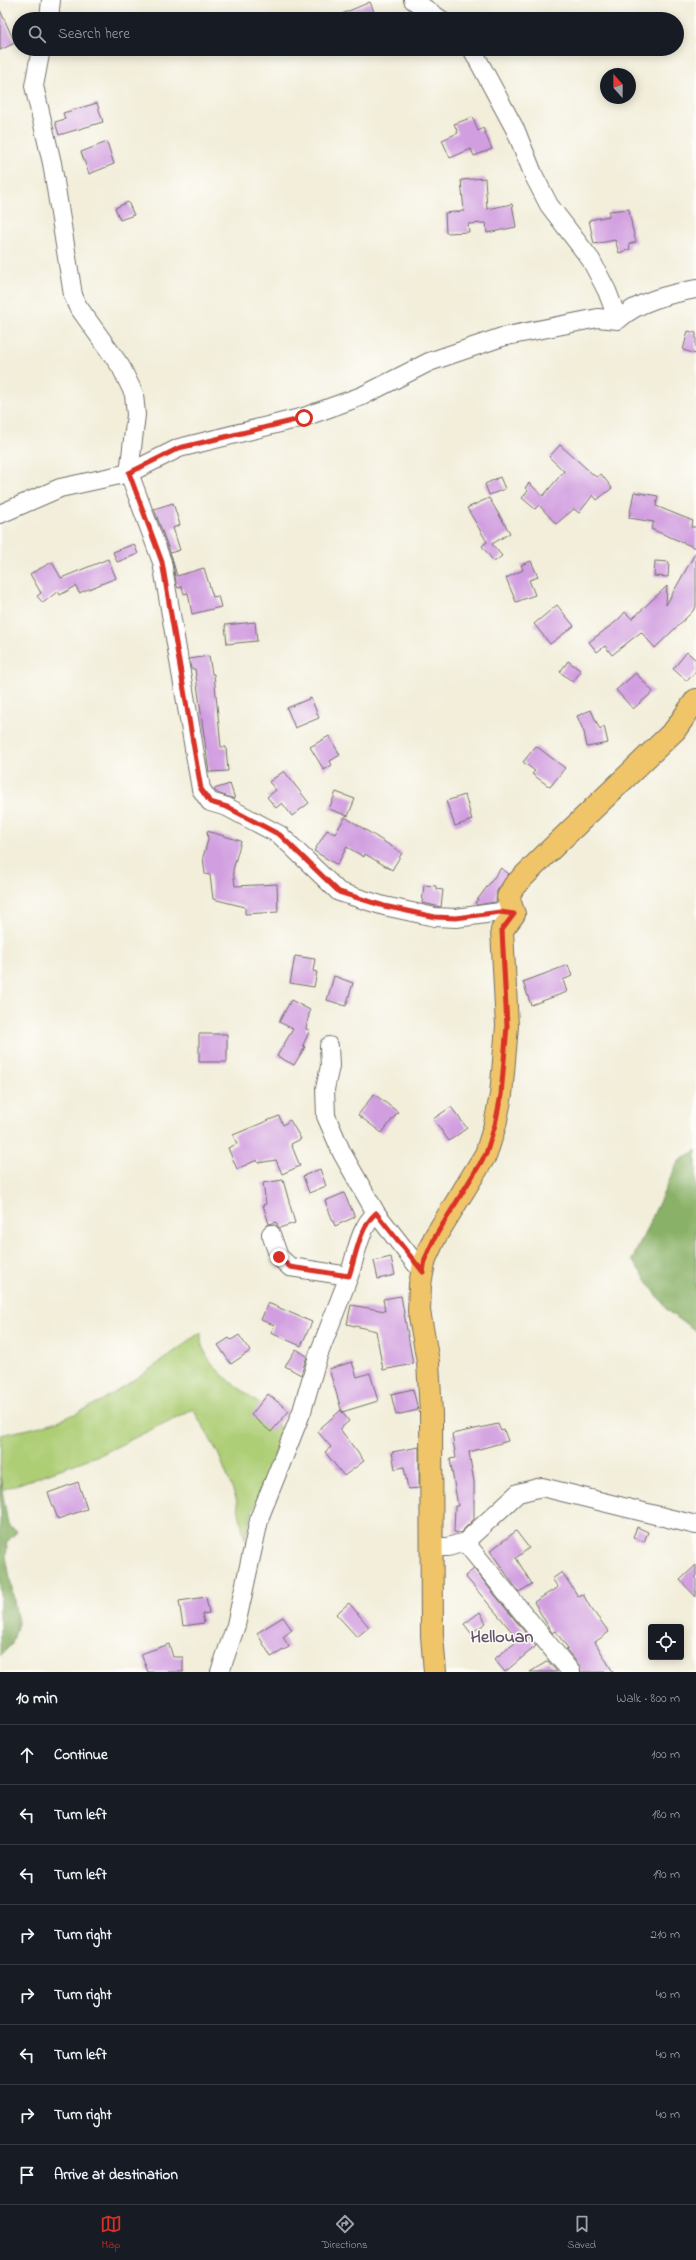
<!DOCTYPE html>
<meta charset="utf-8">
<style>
body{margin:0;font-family:"Indie Flower",sans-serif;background:#20242c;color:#f1f3f6}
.controls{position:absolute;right:12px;bottom:12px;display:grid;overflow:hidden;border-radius:4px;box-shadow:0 2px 10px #0003}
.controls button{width:36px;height:36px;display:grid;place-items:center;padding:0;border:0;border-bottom:1px solid #363941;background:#171b24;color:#f1f3f6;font:20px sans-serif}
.compass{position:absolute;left:600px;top:68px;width:36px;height:36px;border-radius:50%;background:#171b24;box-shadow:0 2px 10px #0003;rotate:339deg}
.stop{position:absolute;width:12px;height:12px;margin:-9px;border:3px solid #d93025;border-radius:50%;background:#fff}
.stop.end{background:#d93025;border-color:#fff;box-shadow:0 1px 4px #0008}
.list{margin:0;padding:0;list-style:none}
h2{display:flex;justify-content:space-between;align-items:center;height:52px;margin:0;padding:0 16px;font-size:17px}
h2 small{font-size:13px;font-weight:400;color:#9ea1a6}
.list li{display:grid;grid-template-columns:26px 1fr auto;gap:12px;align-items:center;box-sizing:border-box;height:60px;padding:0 16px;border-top:1px solid #363941}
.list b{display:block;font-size:15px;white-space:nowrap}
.list em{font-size:13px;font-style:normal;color:#9ea1a6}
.icon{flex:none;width:22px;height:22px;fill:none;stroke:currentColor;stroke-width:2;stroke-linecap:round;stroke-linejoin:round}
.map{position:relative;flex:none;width:696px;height:1672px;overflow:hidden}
.search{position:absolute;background:#171b24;box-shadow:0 2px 10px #0003;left:12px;right:12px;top:12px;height:44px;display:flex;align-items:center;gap:10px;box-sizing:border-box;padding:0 14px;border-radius:22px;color:#9ea1a6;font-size:15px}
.sheet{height:532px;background:#171b24}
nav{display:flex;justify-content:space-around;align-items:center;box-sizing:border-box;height:56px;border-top:1px solid #363941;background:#171b24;font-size:11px;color:#9ea1a6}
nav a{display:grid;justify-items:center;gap:2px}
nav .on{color:#d93025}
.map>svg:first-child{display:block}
.green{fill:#aece76;stroke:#6c7c50}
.forest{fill:#8ab167;stroke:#5a6e49}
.building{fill:#d19ee0}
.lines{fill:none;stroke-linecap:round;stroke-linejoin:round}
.minor-casing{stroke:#716f68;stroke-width:20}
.major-casing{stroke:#716f68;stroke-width:24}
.minor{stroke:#fff;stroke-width:18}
.major{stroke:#f0c469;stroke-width:22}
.route{stroke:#d93025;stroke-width:5}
.labels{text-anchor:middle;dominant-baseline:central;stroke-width:3;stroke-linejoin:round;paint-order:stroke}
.quarter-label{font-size:18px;font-weight:bold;fill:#65536a;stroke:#fdfcf7}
</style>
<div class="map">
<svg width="696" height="1672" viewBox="0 0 696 1672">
<rect width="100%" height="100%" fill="#fdfcf7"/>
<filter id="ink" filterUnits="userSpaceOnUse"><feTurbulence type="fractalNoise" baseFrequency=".025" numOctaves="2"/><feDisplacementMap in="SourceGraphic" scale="8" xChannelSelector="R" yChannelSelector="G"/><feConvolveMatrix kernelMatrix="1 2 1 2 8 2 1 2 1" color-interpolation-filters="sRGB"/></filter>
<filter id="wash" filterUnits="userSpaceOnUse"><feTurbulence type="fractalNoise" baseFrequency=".012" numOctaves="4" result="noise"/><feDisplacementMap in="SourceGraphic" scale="16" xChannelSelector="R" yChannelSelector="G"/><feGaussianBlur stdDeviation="0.9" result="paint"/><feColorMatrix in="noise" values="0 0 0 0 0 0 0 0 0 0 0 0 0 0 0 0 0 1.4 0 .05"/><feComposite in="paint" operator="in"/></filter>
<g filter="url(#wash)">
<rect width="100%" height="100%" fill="#f2eeda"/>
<path class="green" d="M 201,1332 C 201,1338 201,1345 204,1350 C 218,1384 266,1396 283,1434 L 252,1512 L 245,1540 L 236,1498 L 218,1453 L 193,1409 L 102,1454 L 2,1490 L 0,1477 L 1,1435 C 23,1430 46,1426 66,1418 C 116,1397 158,1363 201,1332 Z"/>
<path class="forest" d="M 696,1150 L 696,1331 L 669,1312 L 632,1260 L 678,1162 Z
M 0,1477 L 8,1525 L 17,1532 L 8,1541 L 6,1556 L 18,1623 L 12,1644 L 0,1656 Z"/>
<g id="blocks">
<path class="building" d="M 370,2 L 377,19 L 330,19 Z
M 0,10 L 15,43 L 0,50 Z
M 97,103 L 103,122 L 59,135 L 55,122 L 65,119 L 63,113 Z
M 473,117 L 478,131 L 483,128 L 492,149 L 474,156 L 471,149 L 450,158 L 442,140 L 458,133 L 454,124 Z
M 107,142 L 114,164 L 89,174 L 81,152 Z
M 485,178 L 487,209 L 512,204 L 516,227 L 487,233 L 486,223 L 468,224 L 469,232 L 446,233 L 445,213 L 464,211 L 461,180 Z
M 128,202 L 134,215 L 120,220 L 115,208 Z
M 629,209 L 632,227 L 636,242 L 629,244 L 630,249 L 619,253 L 615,240 L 594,244 L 589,220 L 609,216 L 609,211 Z
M 688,331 L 696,333 L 696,354 L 683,350 Z
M 560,445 L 596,477 L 601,474 L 612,488 L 597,500 L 593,495 L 579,513 L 574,509 L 556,524 L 539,505 L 535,509 L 522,498 L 528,491 L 525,488 L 529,483 L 543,496 L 564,471 L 549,457 Z
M 500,477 L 505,489 L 489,495 L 485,484 Z
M 634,492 L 658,496 L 656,506 L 693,521 L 691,527 L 696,527 L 696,548 L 651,529 L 654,522 L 629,518 Z
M 489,498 L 510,533 L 492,544 L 502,556 L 494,562 L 482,546 L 487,542 L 467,508 Z
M 173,503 L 180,525 L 173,528 L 180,550 L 170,553 L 172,558 L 154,509 Z
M 134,544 L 138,554 L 117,562 L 113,552 Z
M 696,552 L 696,607 L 692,612 L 655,648 L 641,632 L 612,655 L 605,646 L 597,652 L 589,642 L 618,620 L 625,612 L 632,619 L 667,586 L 666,605 Z
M 172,558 L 177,576 L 204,568 L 213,597 L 218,596 L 221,607 L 192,614 L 188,593 L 184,594 L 182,587 L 178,588 L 176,583 Z
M 108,559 L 116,578 L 79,593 L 76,586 L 60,595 L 58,591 L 43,603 L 37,596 L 41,593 L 30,574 L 52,562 L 61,578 Z
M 531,561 L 538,577 L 529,580 L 535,595 L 516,602 L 506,578 L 523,570 L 521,565 Z
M 655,561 L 669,562 L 668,577 L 654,576 Z
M 557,605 L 574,626 L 550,644 L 534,624 Z
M 255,622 L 257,641 L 227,644 L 225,625 Z
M 687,652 L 696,660 L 696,671 L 687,681 L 673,669 Z
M 209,656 L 212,674 L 214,674 L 221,747 L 226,747 L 228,771 L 209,772 L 195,669 L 191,669 L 189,659 Z
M 568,661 L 581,671 L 573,682 L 560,672 Z
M 636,673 L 653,692 L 633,709 L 616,690 Z
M 311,698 L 319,718 L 295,728 L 287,708 Z
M 591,710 L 600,730 L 604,726 L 608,743 L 587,747 L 584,732 L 577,716 Z
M 329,736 L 340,755 L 330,761 L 332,765 L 324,770 L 310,747 Z
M 536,746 L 565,768 L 550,787 L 532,774 L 535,771 L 523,762 Z
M 284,771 L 309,803 L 292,816 L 282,803 L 276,808 L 267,797 L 276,790 L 269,782 Z
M 230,784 L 235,799 L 217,793 L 214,789 Z
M 336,792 L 355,799 L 348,816 L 329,809 Z
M 465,795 L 472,820 L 455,826 L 446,801 Z
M 345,817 L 402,853 L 392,870 L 365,854 L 364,857 L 347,847 L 337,865 L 314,851 L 327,830 L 335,834 Z
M 207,831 L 241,841 L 233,870 L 235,886 L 277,884 L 278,912 L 245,914 L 245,907 L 213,899 L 210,875 L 205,874 L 203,857 L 208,840 Z
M 501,868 L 509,874 L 497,891 L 496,902 L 477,905 L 475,903 Z
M 424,885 L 436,886 L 436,889 L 443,890 L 441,907 L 422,903 Z
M 295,956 L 315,959 L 313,971 L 317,972 L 314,987 L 290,983 Z
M 568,965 L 572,976 L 563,980 L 567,992 L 531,1005 L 523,982 Z
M 334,976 L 353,983 L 346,1006 L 327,1000 Z
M 291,1000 L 310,1010 L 306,1029 L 310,1030 L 303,1045 L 305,1047 L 294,1065 L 277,1056 L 293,1029 L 279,1022 Z
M 199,1034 L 227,1034 L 227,1062 L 199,1062 Z
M 374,1094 L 398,1112 L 382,1133 L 358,1115 Z
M 451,1107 L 467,1128 L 449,1141 L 433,1119 Z
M 279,1116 L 283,1125 L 290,1120 L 301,1139 L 291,1144 L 300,1166 L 282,1174 L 276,1160 L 258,1163 L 257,1160 L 237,1169 L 228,1148 L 237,1144 L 233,1135 Z
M 320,1169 L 326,1186 L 309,1193 L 303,1176 Z
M 283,1180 L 295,1223 L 279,1228 L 276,1222 L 269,1224 L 263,1205 L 266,1204 L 263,1183 Z
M 344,1193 L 355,1217 L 335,1226 L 325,1201 Z
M 391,1257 L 395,1275 L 378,1279 L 374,1261 Z
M 401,1296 L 413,1364 L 383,1370 L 376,1331 L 347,1324 L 351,1305 L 385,1311 L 383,1299 Z
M 268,1303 L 312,1322 L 301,1346 L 271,1333 L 274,1325 L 261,1320 Z
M 239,1335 L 250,1351 L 231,1364 L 218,1345 L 229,1338 L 231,1340 Z
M 296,1349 L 307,1356 L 301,1375 L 285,1366 Z
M 352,1362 L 357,1377 L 370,1373 L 378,1401 L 342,1412 L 349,1421 L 340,1429 L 364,1461 L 344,1476 L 325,1452 L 331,1447 L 317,1431 L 341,1410 L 342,1412 L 329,1369 Z
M 413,1389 L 418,1410 L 396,1415 L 391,1394 Z
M 268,1394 L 289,1411 L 271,1432 L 251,1415 Z
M 498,1424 L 501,1431 L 504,1430 L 508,1441 L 469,1452 L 474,1482 L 474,1519 L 460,1533 L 454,1532 L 455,1506 L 458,1506 L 450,1459 L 456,1458 L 452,1434 Z
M 419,1447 L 419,1488 L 408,1489 L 404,1467 L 395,1469 L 392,1452 Z
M 78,1482 L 87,1509 L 58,1519 L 48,1493 Z
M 637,1527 L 648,1532 L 644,1542 L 633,1537 Z
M 516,1531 L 529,1548 L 516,1558 L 532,1584 L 519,1592 L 490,1551 Z
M 696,1565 L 696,1597 L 680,1580 Z
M 474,1569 L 536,1646 L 505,1672 L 494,1659 L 519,1640 L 465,1576 Z
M 562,1572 L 578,1596 L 583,1594 L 590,1607 L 609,1632 L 595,1642 L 613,1672 L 581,1672 L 579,1665 L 566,1649 L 568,1648 L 555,1631 L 552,1633 L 534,1602 L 558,1587 L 552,1579 Z
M 206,1597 L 209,1613 L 202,1614 L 204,1623 L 183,1626 L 179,1601 Z
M 349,1603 L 369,1627 L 357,1637 L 336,1614 Z
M 480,1612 L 486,1623 L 471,1633 L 464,1624 Z
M 283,1617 L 292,1630 L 283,1637 L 289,1647 L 271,1657 L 257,1633 Z
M 169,1644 L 173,1657 L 183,1657 L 183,1672 L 148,1672 L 141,1654 Z
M 548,1661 L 557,1672 L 530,1672 Z"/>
</g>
</g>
<g filter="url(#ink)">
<use href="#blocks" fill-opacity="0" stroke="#716f68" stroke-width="1"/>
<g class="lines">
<g class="minor-casing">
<path id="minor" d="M 413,0 L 440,19
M 49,19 L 51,0
M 41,49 L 34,86 L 52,163 L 73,295 L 77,305 L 121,367 L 134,394 L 136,415 L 129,473 L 162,562 L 201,789 L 210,802 L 227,807 L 280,835 L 339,892 L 384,906 L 435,917 L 456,918 L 500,912 L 514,914
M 472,49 L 516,131 L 534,176 L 549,205 L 591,260 L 607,291 L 618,320
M 0,514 L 60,488 L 129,473 L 179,448 L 304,417 L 362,396 L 429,362 L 502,337 L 598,318 L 618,320 C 638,301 670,294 696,289
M 329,1046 L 330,1066 L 325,1089 L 326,1116 L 342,1153 L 376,1213 L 423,1273
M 271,1234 L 279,1257 L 290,1267 L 349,1276 C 356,1256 359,1228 376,1213
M 465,1542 L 571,1672
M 432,1547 L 448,1547 L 465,1542 L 518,1493 L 542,1487 L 696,1525
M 220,1672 L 236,1625 L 260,1516 L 302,1411 L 318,1356 L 349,1276"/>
</g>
<g class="major-casing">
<path id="major" d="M 435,1672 L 432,1636 L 431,1413 L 428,1362 L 419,1311 L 420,1284 L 425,1259 L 435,1237 L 486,1154 L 495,1125 L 501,1095 L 507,1026 L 502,930 L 514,914 L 508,897 L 514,886 L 545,855 L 675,730 L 696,700"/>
</g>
<use href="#minor" class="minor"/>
<use href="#major" class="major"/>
</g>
</g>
<g class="lines" filter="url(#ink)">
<path class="route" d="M 279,1257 L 290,1267 L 349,1276 C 356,1256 359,1228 376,1213 L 423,1272 L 425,1259 L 435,1237 L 486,1154 L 495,1125 L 501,1095 L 507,1026 L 502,930 L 514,914 L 500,912 L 456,918 L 435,917 L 384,906 L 339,892 L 280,835 L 227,807 L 210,802 L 201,789 L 162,562 L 129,473 L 179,448 L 304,418"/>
</g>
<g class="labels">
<g class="quarter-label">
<text x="502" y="1638">Hellouan</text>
</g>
</g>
</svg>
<div class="controls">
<button><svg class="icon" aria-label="locate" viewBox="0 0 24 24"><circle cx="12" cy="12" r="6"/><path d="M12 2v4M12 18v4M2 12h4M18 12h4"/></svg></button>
</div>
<svg class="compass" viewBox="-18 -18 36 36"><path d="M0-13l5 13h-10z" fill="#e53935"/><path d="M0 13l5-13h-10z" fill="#9ea1a6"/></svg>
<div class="stop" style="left:304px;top:418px"></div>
<div class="stop end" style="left:279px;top:1257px"></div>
<div class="search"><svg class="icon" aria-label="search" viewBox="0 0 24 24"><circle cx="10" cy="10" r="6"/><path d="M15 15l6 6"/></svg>Search here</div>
</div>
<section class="sheet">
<h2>10 min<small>Walk · 800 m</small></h2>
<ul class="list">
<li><svg class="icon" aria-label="ahead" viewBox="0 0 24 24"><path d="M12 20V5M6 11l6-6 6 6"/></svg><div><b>Continue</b></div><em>100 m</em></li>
<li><svg class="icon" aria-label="left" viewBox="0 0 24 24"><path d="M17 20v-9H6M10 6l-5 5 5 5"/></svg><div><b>Turn left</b></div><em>180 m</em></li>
<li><svg class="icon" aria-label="left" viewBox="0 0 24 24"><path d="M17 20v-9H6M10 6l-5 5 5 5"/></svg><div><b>Turn left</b></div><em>190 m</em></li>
<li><svg class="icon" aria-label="right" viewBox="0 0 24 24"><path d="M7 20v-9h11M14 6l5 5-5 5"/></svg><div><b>Turn right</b></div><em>210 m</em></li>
<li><svg class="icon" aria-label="right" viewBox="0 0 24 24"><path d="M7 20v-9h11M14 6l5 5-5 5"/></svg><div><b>Turn right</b></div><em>40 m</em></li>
<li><svg class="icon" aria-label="left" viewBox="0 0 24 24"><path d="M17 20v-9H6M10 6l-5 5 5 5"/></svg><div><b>Turn left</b></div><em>40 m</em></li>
<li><svg class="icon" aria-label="right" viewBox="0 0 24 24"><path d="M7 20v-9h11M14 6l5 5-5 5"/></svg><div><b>Turn right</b></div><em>40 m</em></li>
<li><svg class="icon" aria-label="arrive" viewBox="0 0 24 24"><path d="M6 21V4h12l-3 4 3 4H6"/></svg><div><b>Arrive at destination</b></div></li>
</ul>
</section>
<nav>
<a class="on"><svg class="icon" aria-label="map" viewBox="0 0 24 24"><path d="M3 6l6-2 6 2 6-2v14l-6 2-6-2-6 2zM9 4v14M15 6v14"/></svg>Map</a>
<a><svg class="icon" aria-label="directions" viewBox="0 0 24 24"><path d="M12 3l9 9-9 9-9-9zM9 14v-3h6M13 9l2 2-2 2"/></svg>Directions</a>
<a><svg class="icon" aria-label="saved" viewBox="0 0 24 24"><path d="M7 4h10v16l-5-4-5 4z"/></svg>Saved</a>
</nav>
